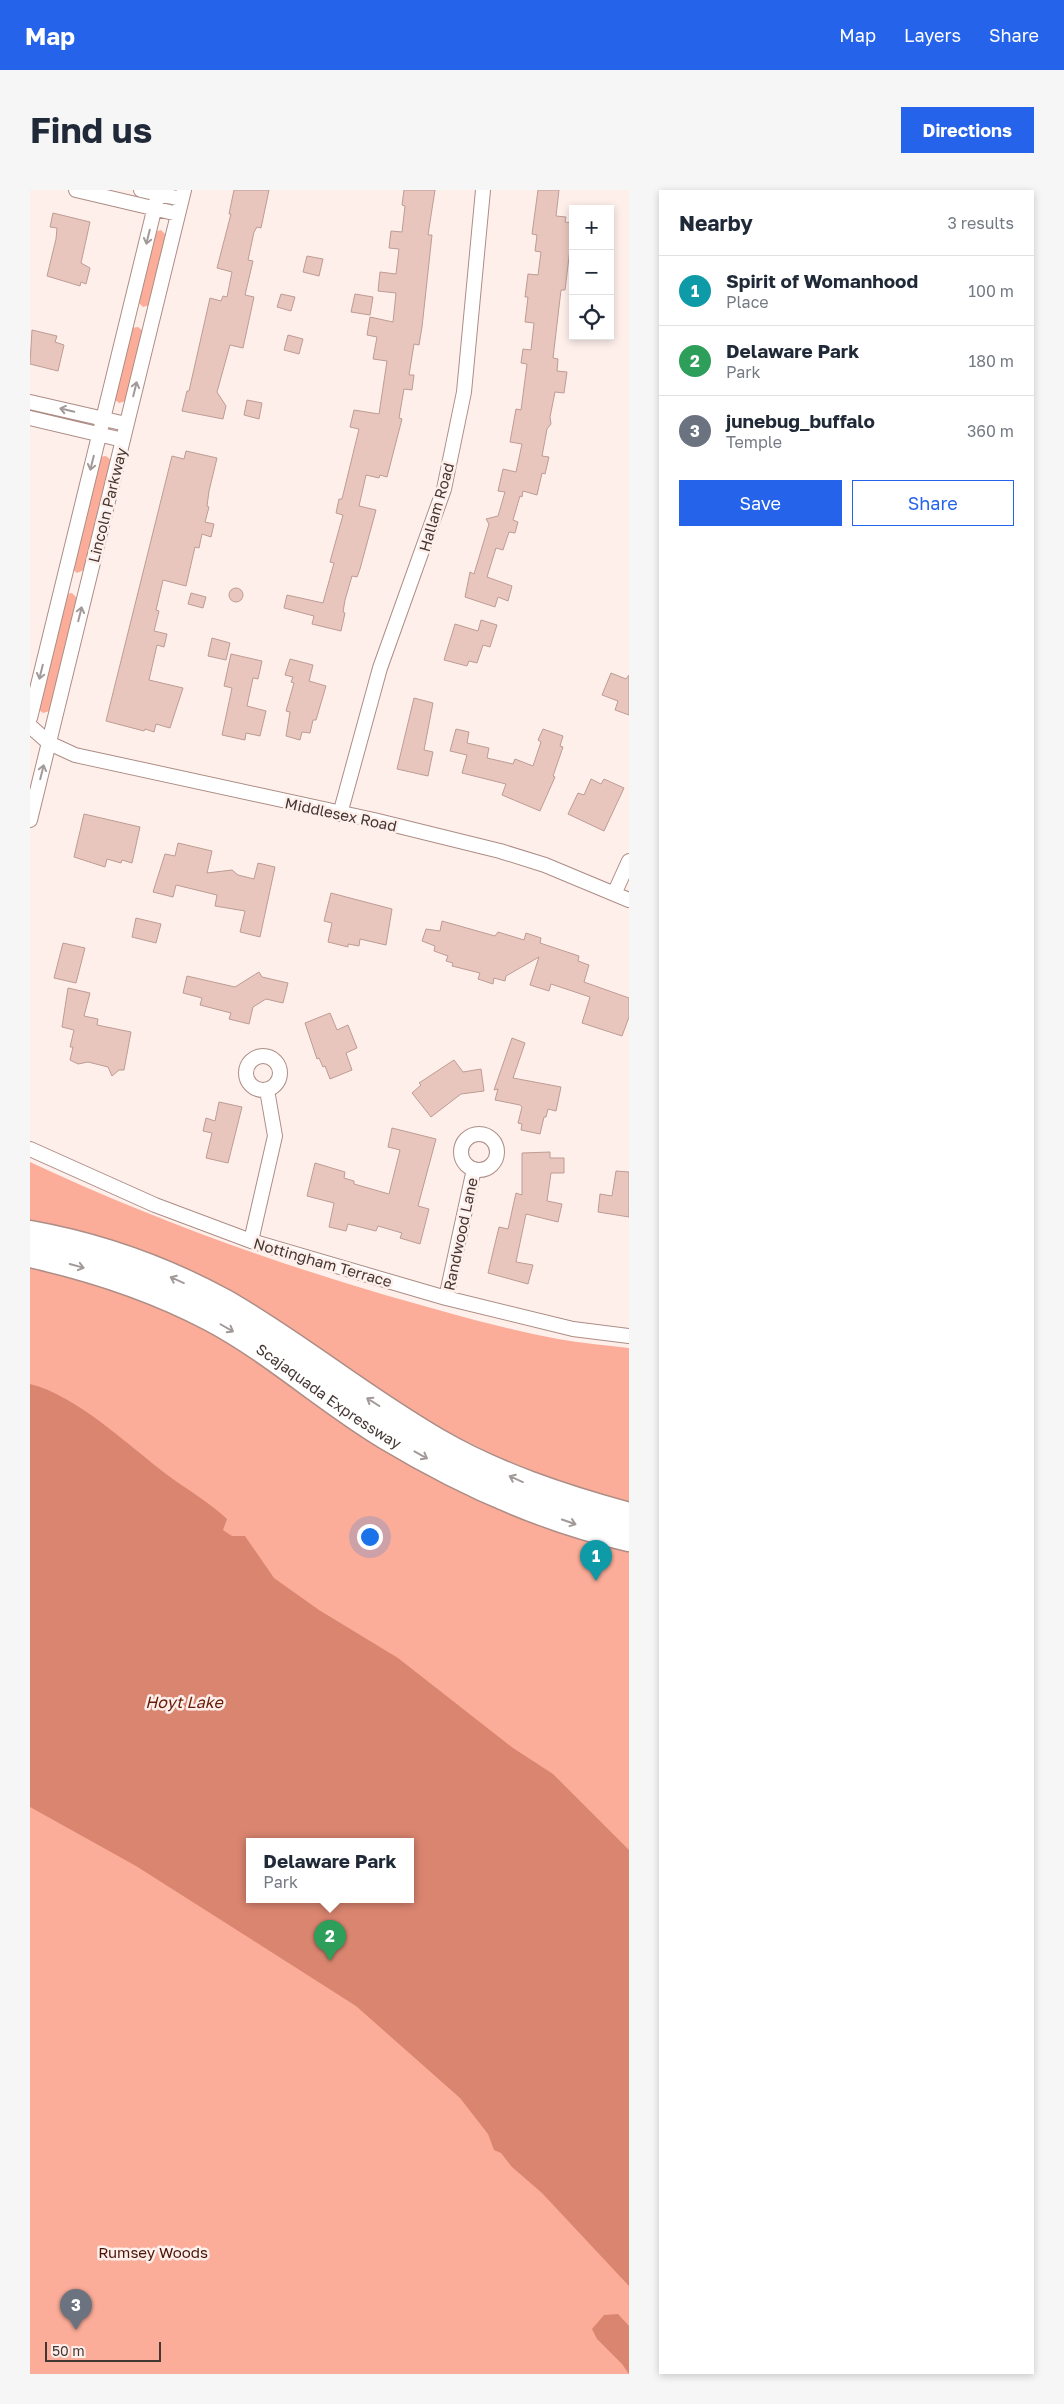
<!DOCTYPE html>
<meta charset="utf-8">
<style>
body{margin:0;font-family:"Golos Text",sans-serif;background:#f6f6f7;color:#1f2937}
.controls{position:absolute;right:15px;top:15px;display:grid;overflow:hidden;border-radius:0px;box-shadow:0 2px 8px #0003}
.controls button{width:45px;height:45px;display:grid;place-items:center;padding:0;border:0;border-bottom:1px solid #e0e1e3;background:#fff;color:#1f2937;font:25px sans-serif}
.scale{position:absolute;left:15px;bottom:12px;width:116px;box-sizing:border-box;padding-left:5px;border:2px solid #443632;border-top:0;font-size:14px;line-height:18px;white-space:nowrap;color:#443632;-webkit-text-stroke:4px #feefeb;paint-order:stroke}
.you{position:absolute;left:339px;top:1346px;width:18px;height:18px;margin:-12px;border:4px solid #fff;border-radius:50%;background:#1a73e8;box-shadow:0 0 0 8px #1a73e833}
.badge{display:grid;place-items:center;width:32px;height:32px;border-radius:50%;background:#2563eb;color:#fff;font-size:16px;font-weight:700}
.pin{position:absolute;translate:-50% -41px;filter:drop-shadow(0 1px 2px #0008)}
.pin::after{content:'';position:absolute;top:26px;width:18px;height:15px;background:inherit;clip-path:polygon(0 0,100% 0,50% 100%)}
.popup{position:absolute;left:216px;top:1648px;width:168px;height:65px;box-sizing:border-box;display:grid;place-content:center;border-radius:0px;background:#fff;filter:drop-shadow(0 1px 4px #0005);font-size:16px;white-space:nowrap;color:#747a83}
.popup b{font-size:19px;color:#1f2937}
.popup::after{content:'';position:absolute;left:50%;top:100%;margin-left:-10px;border:10px solid transparent;border-top-color:#fff}
.list{margin:0;padding:0;list-style:none}
h2{display:flex;justify-content:space-between;align-items:center;height:65px;margin:0;padding:0 20px;font-size:21px}
h2 small{font-size:16px;font-weight:400;color:#747a83}
.list li{display:grid;grid-template-columns:32px 1fr auto;gap:15px;align-items:center;box-sizing:border-box;height:70px;padding:0 20px;border-top:1px solid #e0e1e3}
.list b{display:block;font-size:19px;white-space:nowrap}
.list p{margin:0;font-size:16px;white-space:nowrap;color:#747a83}
.list em{font-size:16px;font-style:normal;color:#747a83}
.actions{display:flex;gap:10px;padding:15px 20px}
.actions a{flex:1;padding:11px 0;border:1px solid #2563eb;border-radius:0px;text-align:center;font-size:18px;color:#2563eb}
.actions .main{background:#2563eb;color:#fff}
.icon{flex:none;width:28px;height:28px;fill:none;stroke:currentColor;stroke-width:2;stroke-linecap:round;stroke-linejoin:round}
.map{position:relative;flex:none;width:599px;height:2184px;overflow:hidden;border-radius:0px}
header{display:flex;align-items:center;gap:30px;box-sizing:border-box;height:70px;padding:0 25px;background:#2563eb;color:#fff}
header strong{font-size:24px}
nav{display:flex;gap:28px;margin-inline-start:auto;font-size:18px}
.intro{display:flex;align-items:center;justify-content:space-between;box-sizing:border-box;height:120px;padding:0 30px}
h1{margin:0;font-size:35px}
.button{padding:12px 22px;border-radius:0px;background:#2563eb;color:#fff;font-size:18px;font-weight:700}
main{display:flex;gap:30px;padding:0 30px}
aside{flex:1;background:#fff;border-radius:0px;box-shadow:0 2px 8px #0003}
.map>svg:first-child{display:block}
.green{fill:#fbad99;fill-rule:evenodd}
.water{fill:#da8570;fill-rule:evenodd}
.building{fill:#e8c6bd;stroke:#bd9c94}
.lines{fill:none;stroke-linecap:round;stroke-linejoin:round}
.street-casing{stroke:#ad8d85;stroke-width:16}
.highway-casing{stroke:#ad8d85;stroke-width:29}
.street{stroke:#fff;stroke-width:14}
.highway{stroke:#fff;stroke-width:26}
.oneway{stroke:#a29a98}
.labels{text-anchor:middle;dominant-baseline:central;stroke-width:5;stroke-linejoin:round;paint-order:stroke}
.street-label{font-size:15px;fill:#443632;stroke:#feefeb}
.park-label{font-size:15px;fill:#4a1508;stroke:#feefeb}
.water-label{font-size:16px;font-style:italic;fill:#671b07;stroke:#feefeb}
</style>
<header>
<strong>Map</strong>
<nav><a>Map</a><a>Layers</a><a>Share</a></nav>
</header>
<div class="intro"><h1>Find us</h1><a class="button">Directions</a></div>
<main>
<div class="map">
<svg width="599" height="2184" viewBox="0 0 599 2184">
<rect width="100%" height="100%" fill="#feefeb"/>
<path class="green" d="M 131,40 L 136,45 L 120,115 L 113,117 L 108,112 L 124,42 Z
M 108,137 L 113,141 L 96,211 L 89,213 L 84,209 L 101,138 Z
M 76,266 L 81,270 L 56,379 L 47,383 L 42,379 L 69,267 Z
M 42,403 L 48,409 L 20,521 L 13,523 L 8,519 L 35,404 Z
M 0,972 C 115,1026 233,1069 355,1105 C 412,1121 469,1138 528,1149 C 551,1153 575,1155 599,1158 L 599,1312 L 526,1290 L 464,1265 L 0,1032 Z
M 0,1077 L 71,1095 L 128,1116 L 599,1357 L 599,2184 L 0,2184 ZM 220,1652 L 380,1652 L 380,1710 L 220,1710 Z"/>
<path class="water" d="M 0,1194 C 46,1205 98,1255 136,1284 C 156,1299 179,1312 197,1329 L 193,1340 L 202,1346 L 215,1346 L 244,1388 L 289,1420 L 368,1468 L 483,1558 L 523,1584 L 599,1660 L 599,2096 L 512,2003 L 482,1977 L 471,1963 L 464,1960 L 458,1944 L 430,1908 L 326,1816 L 106,1676 L 0,1617 ZM 220,1652 L 380,1652 L 380,1710 L 220,1710 Z
M 588,2124 L 599,2136 L 599,2184 L 592,2174 L 567,2149 L 562,2139 L 574,2125 Z"/>
<path class="building" d="M 204,0 L 239,0 L 231,38 L 227,37 L 224,42 L 218,70 L 223,71 L 215,105 L 224,107 L 213,158 L 200,155 L 187,202 L 196,216 L 193,229 L 152,221 L 157,201 L 159,201 L 180,108 L 191,111 L 193,106 L 197,107 L 202,82 L 187,78 L 201,24 L 199,24 Z
M 374,0 L 405,0 L 398,45 L 402,45 L 392,137 L 389,155 L 384,154 L 379,185 L 384,185 L 382,200 L 374,199 L 369,228 L 372,229 L 357,287 L 350,285 L 349,288 L 336,285 L 329,316 L 346,320 L 330,379 L 327,387 L 322,386 L 315,410 L 313,422 L 315,423 L 311,441 L 282,434 L 284,426 L 254,418 L 257,405 L 293,413 L 304,373 L 300,372 L 313,325 L 306,323 L 309,309 L 312,309 L 329,239 L 320,237 L 324,220 L 349,224 L 357,171 L 343,169 L 347,147 L 337,145 L 340,127 L 363,132 L 366,103 L 348,101 L 350,82 L 366,84 L 369,59 L 359,58 L 361,41 L 372,42 L 375,16 L 372,15 Z
M 508,0 L 529,0 L 526,26 L 536,27 L 535,32 L 543,33 L 543,51 L 541,51 L 535,100 L 531,100 L 523,168 L 528,169 L 527,181 L 537,182 L 534,203 L 525,202 L 520,227 L 521,234 L 517,239 L 512,266 L 519,267 L 515,284 L 512,283 L 507,305 L 493,301 L 492,307 L 490,306 L 483,330 L 488,332 L 485,343 L 479,342 L 473,360 L 466,358 L 457,387 L 482,396 L 478,411 L 468,407 L 465,417 L 435,407 L 440,382 L 444,384 L 459,334 L 456,329 L 468,326 L 475,302 L 468,301 L 473,279 L 486,282 L 492,254 L 480,252 L 486,219 L 491,220 L 497,174 L 491,173 L 493,159 L 501,160 L 504,133 L 495,132 L 498,107 L 495,107 L 498,84 L 508,85 L 511,62 L 505,61 L 507,45 L 502,44 Z
M 23,23 L 60,32 L 51,73 L 60,78 L 56,94 L 51,92 L 50,96 L 17,86 L 26,49 L 27,38 L 20,37 Z
M 277,66 L 293,69 L 289,86 L 273,82 Z
M 251,104 L 265,107 L 261,121 L 247,117 Z
M 325,104 L 343,107 L 340,125 L 321,122 Z
M 2,140 L 27,146 L 25,152 L 34,155 L 28,181 L 0,174 Z
M 258,145 L 273,149 L 269,164 L 254,160 Z
M 217,210 L 232,213 L 229,229 L 214,225 Z
M 156,261 L 187,268 L 179,301 L 177,316 L 179,317 L 175,332 L 184,334 L 181,347 L 172,344 L 169,358 L 165,357 L 156,396 L 133,390 L 126,420 L 129,421 L 124,441 L 137,444 L 134,457 L 127,455 L 119,490 L 153,498 L 140,538 L 126,534 L 124,542 L 115,539 L 114,541 L 76,531 L 142,266 L 154,269 Z
M199 405a7 7 0 1 1 14 0a7 7 0 1 1-14 0Z
M 161,403 L 176,407 L 173,418 L 158,414 Z
M 451,430 L 467,435 L 460,457 L 453,455 L 447,473 L 439,471 L 437,476 L 414,470 L 425,434 L 448,441 Z
M 182,448 L 200,453 L 196,470 L 178,466 Z
M 201,464 L 232,471 L 228,489 L 223,488 L 217,516 L 236,521 L 230,546 L 216,543 L 215,550 L 192,545 L 202,498 L 194,496 Z
M 260,469 L 283,475 L 279,491 L 296,496 L 286,530 L 283,530 L 280,543 L 272,542 L 270,550 L 256,546 L 260,522 L 256,521 L 264,493 L 261,492 L 263,487 L 255,485 Z
M 581,483 L 596,489 L 599,485 L 599,525 L 585,520 L 588,511 L 572,505 Z
M 384,508 L 403,513 L 394,560 L 403,562 L 398,586 L 367,579 Z
M 426,539 L 439,542 L 437,553 L 459,558 L 457,568 L 483,574 L 485,569 L 503,576 L 511,552 L 508,550 L 513,539 L 533,546 L 530,556 L 533,557 L 523,586 L 525,587 L 510,621 L 472,605 L 476,594 L 432,583 L 437,565 L 420,561 Z
M 561,589 L 571,594 L 574,589 L 594,598 L 574,641 L 538,624 L 548,603 L 554,605 Z
M 54,624 L 110,637 L 102,673 L 92,670 L 91,673 L 77,669 L 75,677 L 44,667 Z
M 148,653 L 182,661 L 177,683 L 202,680 L 208,685 L 224,689 L 228,673 L 245,677 L 230,747 L 210,742 L 215,721 L 185,716 L 187,705 L 146,695 L 143,707 L 123,702 L 135,664 L 145,666 Z
M 301,703 L 362,719 L 356,755 L 330,749 L 329,756 L 318,754 L 318,757 L 298,752 L 302,733 L 294,731 Z
M 106,728 L 131,734 L 126,753 L 102,747 Z
M 412,731 L 465,746 L 468,742 L 494,750 L 496,743 L 511,748 L 510,753 L 549,766 L 548,771 L 559,775 L 554,792 L 599,808 L 599,827 L 592,846 L 552,833 L 560,807 L 521,794 L 519,801 L 500,795 L 509,767 L 476,786 L 475,791 L 464,788 L 463,794 L 448,789 L 450,783 L 422,776 L 423,773 L 416,771 L 418,766 L 404,761 L 405,756 L 392,751 L 396,739 L 410,741 Z
M 33,753 L 55,758 L 46,793 L 24,788 Z
M 229,782 L 232,787 L 258,793 L 253,813 L 236,809 L 223,817 L 219,834 L 199,829 L 201,823 L 170,815 L 172,808 L 153,803 L 157,786 L 205,797 Z
M 38,798 L 60,803 L 54,826 L 68,829 L 67,835 L 101,842 L 94,880 L 89,880 L 82,886 L 78,877 L 58,872 L 48,874 L 40,870 L 43,857 L 40,857 L 44,840 L 32,837 Z
M 300,823 L 307,840 L 318,835 L 327,858 L 316,863 L 322,880 L 300,889 L 295,876 L 293,877 L 289,868 L 287,869 L 275,833 Z
M 482,848 L 495,853 L 483,888 L 531,897 L 526,921 L 518,919 L 516,927 L 514,927 L 510,944 L 491,940 L 492,934 L 488,933 L 492,917 L 490,915 L 465,910 L 468,899 L 464,900 Z
M 424,870 L 433,882 L 451,879 L 454,901 L 431,904 L 401,927 L 382,903 L 391,895 L 389,893 Z
M 189,912 L 212,917 L 198,973 L 176,968 L 182,943 L 173,941 L 176,928 L 185,931 Z
M 362,938 L 406,949 L 388,1016 L 399,1019 L 390,1054 L 370,1048 L 372,1043 L 348,1036 L 346,1041 L 318,1034 L 316,1041 L 299,1037 L 304,1013 L 277,1006 L 285,973 L 315,982 L 314,988 L 324,991 L 324,994 L 359,1004 L 370,960 L 358,957 Z
M 520,962 L 520,968 L 534,968 L 534,983 L 521,983 L 517,1011 L 532,1014 L 528,1032 L 496,1024 L 486,1072 L 503,1075 L 498,1094 L 458,1083 L 469,1037 L 478,1039 L 486,1003 L 492,1005 L 492,963 Z
M 586,981 L 599,982 L 599,1027 L 568,1022 L 570,1004 L 582,1006 Z"/>
<g class="lines">
<g class="street-casing">
<path id="street" d="M 46,0 L 148,24
M 111,0 L 151,9
M 0,212 L 96,234
M 0,228 L 93,250
M 0,528 L 129,0
M 0,536 L 19,553 L 45,565 L 344,630 L 470,661 L 515,675 L 599,710
M 310,624 L 350,478 L 414,299 L 434,202 L 453,0
M 0,630 L 154,0
M 584,704 L 599,671
M216 883a17 17 0 1 1 34 0a17 17 0 1 1-34 0Z
M431 962a18 18 0 1 1 36 0a18 18 0 1 1-36 0Z
M 0,959 L 125,1015 L 221,1051 L 416,1108 L 543,1139 L 599,1146
M 221,1051 L 245,946 L 237,900
M 416,1108 L 444,979"/>
</g>
<g class="highway-casing">
<g id="highway">
<path d="M 0,1044 C 67,1056 135,1080 195,1113 C 268,1155 333,1209 406,1251 C 466,1286 533,1308 599,1326"/>
<path id="s1" d="M 0,1064 C 63,1078 124,1098 181,1128 C 243,1161 296,1210 356,1246 C 431,1291 513,1329 599,1348"/>
</g>
</g>
<use href="#street" class="street"/>
<use href="#highway" class="highway"/>
</g>
<defs><path id="oneway-shaft" d="M-6 0H5M1.5-3L5.5 0L1.5 3" fill="none" stroke-width="1.6" stroke-linecap="round" stroke-linejoin="round" transform="scale(1.25)"/></defs>
<g class="oneway">
<use href="#oneway-shaft" transform="translate(118 47) rotate(104)"/>
<use href="#oneway-shaft" transform="translate(105 199) rotate(-76)"/>
<use href="#oneway-shaft" transform="translate(37 220) rotate(-167)"/>
<use href="#oneway-shaft" transform="translate(62 273) rotate(104)"/>
<use href="#oneway-shaft" transform="translate(50 424) rotate(-76)"/>
<use href="#oneway-shaft" transform="translate(11 482) rotate(104)"/>
<use href="#oneway-shaft" transform="translate(12 582) rotate(-76)"/>
<use href="#oneway-shaft" transform="translate(47 1076) rotate(15)"/>
<use href="#oneway-shaft" transform="translate(147 1090) rotate(-156)"/>
<use href="#oneway-shaft" transform="translate(197 1138) rotate(30)"/>
<use href="#oneway-shaft" transform="translate(343 1212) rotate(-148)"/>
<use href="#oneway-shaft" transform="translate(391 1265) rotate(29)"/>
<use href="#oneway-shaft" transform="translate(486 1289) rotate(-156)"/>
<use href="#oneway-shaft" transform="translate(539 1332) rotate(19)"/>
</g>
<g class="labels">
<g class="street-label">
<text transform="translate(77 315) rotate(-76)">Lincoln Parkway</text>
<text transform="translate(406 317) rotate(-74)">Hallam Road</text>
<text transform="translate(311 624) rotate(12)">Middlesex Road</text>
<text transform="translate(430 1044) rotate(-78)">Randwood Lane</text>
<text transform="translate(293 1072) rotate(16)">Nottingham Terrace</text>
<text stroke="none"><textPath href="#s1" startOffset="334">Scajaquada Expressway</textPath></text>
</g>
<g class="park-label">
<text x="123" y="2062">Rumsey Woods</text>
</g>
<g class="water-label">
<text x="154" y="1512">Hoyt Lake</text>
</g>
</g>
</svg>
<div class="controls">
<button>+</button>
<button>−</button>
<button><svg class="icon" aria-label="locate" viewBox="0 0 24 24"><circle cx="12" cy="12" r="6"/><path d="M12 2v4M12 18v4M2 12h4M18 12h4"/></svg></button>
</div>
<div class="scale">50 m</div>
<div class="you"></div>
<div class="pin badge" style="left:566px;top:1391px;background:#0f9aa8">1</div>
<div class="pin badge" style="left:300px;top:1771px;background:#2e9e5b">2</div>
<div class="popup"><b>Delaware Park</b>Park</div>
<div class="pin badge" style="left:46px;top:2140px;background:#6b7280">3</div>
</div>
<aside>
<h2>Nearby<small>3 results</small></h2>
<ul class="list">
<li><span class="badge" style="background:#0f9aa8">1</span><div><b>Spirit of Womanhood</b><p>Place</p></div><em>100 m</em></li>
<li><span class="badge" style="background:#2e9e5b">2</span><div><b>Delaware Park</b><p>Park</p></div><em>180 m</em></li>
<li><span class="badge" style="background:#6b7280">3</span><div><b>junebug_buffalo</b><p>Temple</p></div><em>360 m</em></li>
</ul>
<div class="actions"><a class="main">Save</a><a>Share</a></div>
</aside>
</main>
